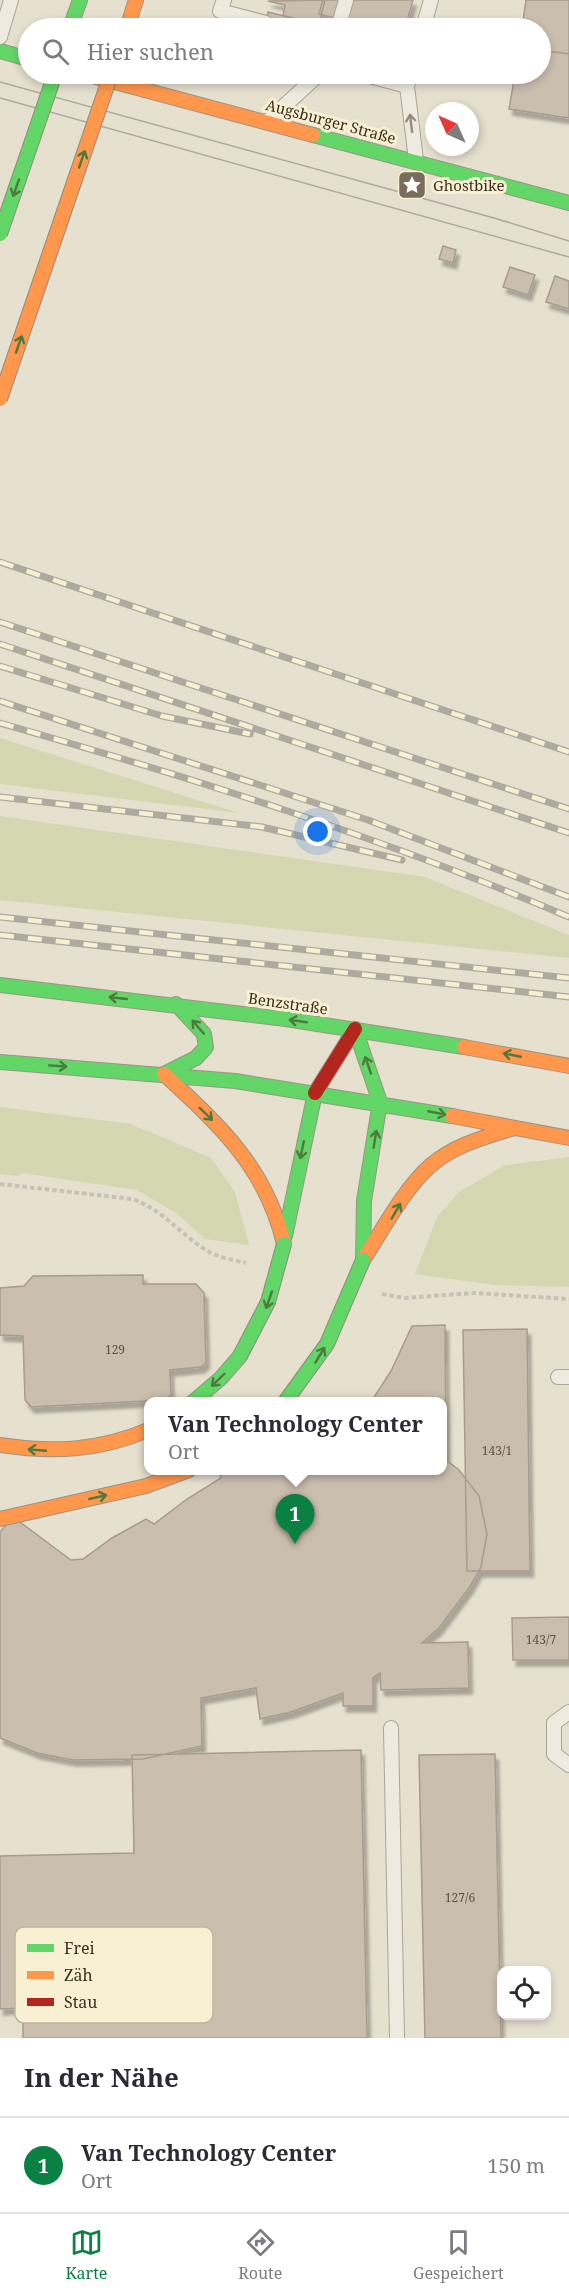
<!DOCTYPE html>
<html lang="de">
<meta charset="utf-8">
<style>
body{margin:0;font-family:"Noto Serif",serif;background:#f2f2f3;color:#2b2b33}
.controls{position:absolute;right:18px;bottom:18px;display:grid;overflow:hidden;border-radius:12px;box-shadow:0 3px 9px #0003}
.controls button{width:54px;height:54px;display:grid;place-items:center;padding:0;border:0;border-bottom:2px solid #e1e1e2;background:#fff;color:#2b2b33;font:30px sans-serif}
.compass{position:absolute;left:425px;top:102px;width:54px;height:54px;border-radius:50%;background:#fff;box-shadow:0 3px 9px #0003;rotate:315deg}
.you{position:absolute;left:318px;top:832px;width:21px;height:21px;margin:-15px;border:4px solid #fff;border-radius:50%;background:#1a73e8;box-shadow:0 0 0 9px #1a73e833}
.badge{display:grid;place-items:center;width:39px;height:39px;border-radius:50%;background:#0b8043;color:#fff;font-size:20px;font-weight:700}
.pin{position:absolute;translate:-50% -50px;filter:drop-shadow(0 2px 3px #0008)}
.pin::after{content:'';position:absolute;top:32px;width:21px;height:18px;background:inherit;clip-path:polygon(0 0,100% 0,50% 100%)}
.popup{position:absolute;left:144px;top:1397px;width:303px;height:78px;box-sizing:border-box;display:grid;place-content:center;border-radius:12px;background:#fff;filter:drop-shadow(0 2px 4px #0005);font-size:20px;white-space:nowrap;color:#7c7c81}
.popup b{font-size:22px;color:#2b2b33}
.popup::after{content:'';position:absolute;left:50%;top:100%;margin-left:-12px;border:12px solid transparent;border-top-color:#fff}
.list{margin:0;padding:0;list-style:none}
h2{display:flex;justify-content:space-between;align-items:center;height:78px;margin:0;padding:0 24px;font-size:26px}
h2 small{font-size:20px;font-weight:400;color:#7c7c81}
.list li{display:grid;grid-template-columns:39px 1fr auto;gap:18px;align-items:center;box-sizing:border-box;height:96px;padding:0 24px;border-top:2px solid #e1e1e2}
.list b{display:block;font-size:22px;white-space:nowrap}
.list p{margin:0;font-size:20px;white-space:nowrap;color:#7c7c81}
.list em{font-size:20px;font-style:normal;color:#7c7c81}
.icon{flex:none;width:33px;height:33px;fill:none;stroke:currentColor;stroke-width:2;stroke-linecap:round;stroke-linejoin:round}
.map{position:relative;flex:none;width:569px;height:2038px;overflow:hidden}
.search{position:absolute;background:#fff;box-shadow:0 3px 9px #0003;left:18px;right:18px;top:18px;height:66px;display:flex;align-items:center;gap:15px;box-sizing:border-box;padding:0 21px;border-radius:33px;color:#7c7c81;font-size:22px}
.sheet{height:174px;background:#fff}
nav{display:flex;justify-content:space-around;align-items:center;box-sizing:border-box;height:84px;border-top:2px solid #e1e1e2;background:#fff;font-size:16px;color:#7c7c81}
nav a{display:grid;justify-items:center;gap:3px}
nav .on{color:#0b8043}
.map>svg:first-child{display:block}
.green{fill:#d4d7af}
.building{fill:#cabeae;stroke:#a79c8d;stroke-width:1.5;filter:url(#shadow)}
.lines{fill:none;stroke-linecap:round;stroke-linejoin:round}
.lane-casing{stroke:#aca596;stroke-width:16}
.fast-casing{stroke:#9b9486;stroke-width:16}
.slow-casing{stroke:#9b9486;stroke-width:16}
.jam-casing{stroke:#9b9486;stroke-width:16}
.path{stroke:#c7c1b6;stroke-width:4;stroke-dasharray:4.5 3;stroke-linecap:butt}
.lane{stroke:#eeeae0;stroke-width:14}
.fast{stroke:#63d668;stroke-width:14}
.slow{stroke:#ff974d;stroke-width:14}
.jam{stroke:#b3261e;stroke-width:14}
.tram{stroke:#aeaaa0;stroke-width:1.5}
.rail-casing{stroke:#aeaaa0;stroke-width:7}
.rail{stroke:#f8f0d3;stroke-width:4.5;stroke-dasharray:14;stroke-linecap:butt}
.fast-bridge-casing{stroke:#918a7e;stroke-width:16;stroke-linecap:butt}
.slow-bridge-casing{stroke:#918a7e;stroke-width:16;stroke-linecap:butt}
.fast-bridge{stroke:#63d668;stroke-width:14}
.slow-bridge{stroke:#ff974d;stroke-width:14}
.oneway{stroke:#958c7e}
.oneway2{stroke:#4e7a3f}
.labels{text-anchor:middle;dominant-baseline:central;stroke-width:6;stroke-linejoin:round;paint-order:stroke}
.number-label{font-size:12px;fill:#605241}
.street-label{font-size:15px;fill:#3c2e1d;stroke:#f8f0d3}
.poi-label{font-size:15px;fill:#3c2e1d;stroke:#f8f0d3;text-anchor:start}
.key{fill:#f8f0d3;stroke:#c0b69c;stroke-width:1.5}
.key-label{font-size:16px;fill:#3c2e1d}
</style>
<div class="map">
<svg width="569" height="2038" viewBox="0 0 569 2038">
<defs>
<filter id="shadow"><feDropShadow dx="3.5" dy="6" stdDeviation="1.5" flood-color="#0004"/></filter>
</defs>
<rect width="100%" height="100%" fill="#e6e0ce"/>
<path class="green" d="M 0,738 L 239,813 L 0,784 Z
M 0,816 L 425,877 L 569,935 L 569,958 L 0,900 Z
M 0,1107 L 131,1124 L 211,1158 L 235,1192 L 249,1245 L 205,1239 L 176,1213 L 137,1190 L 22,1173 L 18,1176 L 0,1174 Z
M 569,1157 L 569,1287 L 495,1285 L 415,1274 L 437,1217 L 459,1192 L 505,1165 Z"/>
<path class="building" d="M 323,0 L 413,0 L 405,28 L 360,28 L 360,25 L 319,14 Z
M 325,0 L 319,24 L 283,16 L 285,5 L 268,1 Z
M 526,0 L 569,0 L 569,54 L 540,50 L 540,28 L 522,28 Z
M 268,12 L 319,24 L 318,28 L 264,28 Z
M 540,50 L 569,54 L 569,118 L 509,109 L 515,74 L 540,74 Z
M 443,246 L 456,250 L 453,263 L 439,259 Z
M 510,267 L 535,275 L 528,295 L 503,287 Z
M 555,276 L 569,281 L 569,309 L 546,302 Z
M 143,1275 L 143,1284 L 196,1284 L 204,1293 L 206,1363 L 201,1367 L 170,1370 L 171,1395 L 164,1400 L 31,1407 L 25,1400 L 23,1336 L 0,1335 L 0,1288 L 24,1286 L 33,1276 Z
M 445,1325 L 446,1460 L 459,1470 L 479,1496 L 487,1534 L 481,1567 L 469,1588 L 439,1628 L 422,1643 L 468,1642 L 469,1688 L 381,1690 L 380,1673 L 373,1678 L 373,1706 L 343,1706 L 343,1693 L 291,1712 L 260,1719 L 256,1688 L 201,1698 L 202,1746 L 143,1759 L 73,1760 L 37,1753 L 0,1738 L 0,1532 L 13,1517 L 71,1560 L 83,1559 L 112,1538 L 146,1519 L 154,1524 L 187,1499 L 221,1478 L 218,1470 L 442,1470 L 442,1402 L 371,1402 L 391,1371 L 412,1326 Z
M 527,1329 L 530,1571 L 467,1571 L 463,1330 Z
M 569,1617 L 569,1660 L 513,1660 L 512,1618 Z
M 361,1750 L 367,2038 L 23,2038 L 23,2008 L 0,2009 L 0,1856 L 134,1853 L 132,1755 Z
M 495,1754 L 501,2038 L 425,2038 L 419,1755 Z"/>
<g class="lines">
<g class="lane-casing">
<path id="lane" d="M 224,0 L 220,11 L 266,23
M 338,28 L 346,0
M 423,28 L 431,0
M 0,37 L 11,0
M 362,74 L 407,86
M 411,74 L 407,86 L 416,160
M 268,121 L 319,74
M 558,1377 L 569,1377
M 569,1712 L 554,1723 L 554,1754 L 569,1765
M 391,1728 L 397,2038"/>
</g>
<g class="fast-casing">
<path id="fast" d="M 70,28 L 80,0
M 0,51 L 28,59
M 313,135 L 569,203
M 0,985 L 286,1019 L 464,1047
M 355,1029 L 380,1102
M 0,1062 L 235,1081 L 452,1116
M 164,1074 L 196,1058 L 206,1047 L 204,1034 L 176,1004
M 285,1236 L 315,1093
M 363,1260 L 364,1201 L 380,1102
M 193,1402 L 221,1378 L 240,1356"/>
</g>
<g class="slow-casing">
<path id="slow" d="M 127,28 L 136,0
M 85,74 L 313,135
M 464,1047 L 569,1066
M 164,1074 C 220,1126 266,1167 284,1244
M 452,1116 L 569,1138
M 363,1260 C 382,1231 404,1189 430,1166 C 454,1145 485,1137 514,1128
M 0,1445 C 52,1453 99,1451 148,1430
M 0,1519 L 146,1486 L 189,1470"/>
</g>
<g class="jam-casing">
<path id="jam" d="M 315,1093 L 355,1029"/>
</g>
<path class="path" d="M 0,1184 L 132,1199 C 162,1209 179,1233 206,1250 C 217,1257 233,1260 246,1263
M 382,1294 L 404,1298 L 474,1293 L 569,1299"/>
<use href="#lane" class="lane"/>
<use href="#fast" class="fast"/>
<use href="#slow" class="slow"/>
<use href="#jam" class="jam"/>
<path class="tram" d="M 0,82 L 494,218 L 569,241
M 0,98 L 569,257"/>
<g class="rail-casing">
<path id="rail" d="M 0,562 L 569,752
M 0,622 L 569,809
M 0,644 L 569,833
M 0,666 L 162,716 L 250,734
M 0,701 L 368,820 L 569,897
M 0,723 C 193,778 384,838 569,917
M 0,797 L 262,827 L 402,860
M 0,917 L 569,978
M 0,935 L 569,997"/>
</g>
<use href="#rail" class="rail"/>
<g class="fast-bridge-casing">
<path id="fast-bridge" d="M 0,234 L 55,74
M 240,1356 L 268,1302 L 284,1244
M 285,1402 L 327,1344 L 363,1260"/>
</g>
<g class="slow-bridge-casing">
<path id="slow-bridge" d="M 0,399 L 111,74"/>
</g>
<use href="#fast-bridge" class="fast-bridge"/>
<use href="#slow-bridge" class="slow-bridge"/>
</g>
<defs><path id="oneway-shaft" d="M-6 0H5M1.5-3L5.5 0L1.5 3" fill="none" stroke-width="1.6" stroke-linecap="round" stroke-linejoin="round" transform="scale(1.5)"/></defs>
<use class="oneway" href="#oneway-shaft" transform="translate(411 123) rotate(-97)"/>
<g class="oneway2">
<use href="#oneway-shaft" transform="translate(82 159) rotate(-71)"/>
<use href="#oneway-shaft" transform="translate(16 188) rotate(109)"/>
<use href="#oneway-shaft" transform="translate(19 344) rotate(-71)"/>
<use href="#oneway-shaft" transform="translate(118 998) rotate(-174)"/>
<use href="#oneway-shaft" transform="translate(298 1021) rotate(-172)"/>
<use href="#oneway-shaft" transform="translate(198 1027) rotate(-131)"/>
<use href="#oneway-shaft" transform="translate(512 1055) rotate(-169)"/>
<use href="#oneway-shaft" transform="translate(368 1065) rotate(-109)"/>
<use href="#oneway-shaft" transform="translate(58 1066) rotate(4)"/>
<use href="#oneway-shaft" transform="translate(437 1113) rotate(11)"/>
<use href="#oneway-shaft" transform="translate(206 1114) rotate(44)"/>
<use href="#oneway-shaft" transform="translate(375 1139) rotate(-81)"/>
<use href="#oneway-shaft" transform="translate(302 1150) rotate(102)"/>
<use href="#oneway-shaft" transform="translate(396 1211) rotate(-60)"/>
<use href="#oneway-shaft" transform="translate(269 1300) rotate(109)"/>
<use href="#oneway-shaft" transform="translate(320 1355) rotate(-59)"/>
<use href="#oneway-shaft" transform="translate(218 1380) rotate(136)"/>
<use href="#oneway-shaft" transform="translate(37 1450) rotate(-175)"/>
<use href="#oneway-shaft" transform="translate(98 1497) rotate(-13)"/>
</g>
<defs>
<g id="sight-square" transform="scale(1.5)"><rect x="-9" y="-9" width="18" height="18" rx="4" fill="#786c5b" stroke="#f8f0d3"/><path d="M0-6L1.8-2.2L6-1.7L2.9 1.2L3.7 5.4L0 3.3L-3.7 5.4L-2.9 1.2L-6-1.7L-1.8-2.2Z" fill="#fff"/></g>
</defs>
<g fill-rule="evenodd">
<use href="#sight-square" x="412" y="185"/>
</g>
<g class="labels">
<g class="number-label">
<text x="115" y="1349">129</text>
<text x="497" y="1450">143/1</text>
<text x="541" y="1639">143/7</text>
<text x="460" y="1897">127/6</text>
</g>
<g class="street-label">
<text transform="translate(331 121) rotate(15)">Augsburger Straße</text>
<text transform="translate(288 1003) rotate(8)">Benzstraße</text>
</g>
<g class="poi-label">
<text x="433" y="185">Ghostbike</text>
</g>
</g>
<rect x="15" y="1927" width="198" height="96" rx="9" class="key"/>
<rect x="27" y="1944" width="27" height="8" fill="#63d668"/>
<rect x="27" y="1971" width="27" height="8" fill="#ff974d"/>
<rect x="27" y="1998" width="27" height="8" fill="#b3261e"/>
<g class="key-label">
<text x="64" y="1954">Frei</text>
<text x="64" y="1981">Zäh</text>
<text x="64" y="2008">Stau</text>
</g>
</svg>
<div class="controls">
<button><svg class="icon" aria-label="locate" viewBox="0 0 24 24"><circle cx="12" cy="12" r="6"/><path d="M12 2v4M12 18v4M2 12h4M18 12h4"/></svg></button>
</div>
<svg class="compass" viewBox="-18 -18 36 36"><path d="M0-13l5 13h-10z" fill="#e53935"/><path d="M0 13l5-13h-10z" fill="#7c7c81"/></svg>
<div class="you"></div>
<div class="pin badge" style="left:295px;top:1544px">1</div>
<div class="popup"><b>Van Technology Center</b>Ort</div>
<div class="search"><svg class="icon" aria-label="search" viewBox="0 0 24 24"><circle cx="10" cy="10" r="6"/><path d="M15 15l6 6"/></svg>Hier suchen</div>
</div>
<section class="sheet">
<h2>In der Nähe<small></small></h2>
<ul class="list">
<li><span class="badge">1</span><div><b>Van Technology Center</b><p>Ort</p></div><em>150 m</em></li>
</ul>
</section>
<nav>
<a class="on"><svg class="icon" aria-label="map" viewBox="0 0 24 24"><path d="M3 6l6-2 6 2 6-2v14l-6 2-6-2-6 2zM9 4v14M15 6v14"/></svg>Karte</a>
<a><svg class="icon" aria-label="directions" viewBox="0 0 24 24"><path d="M12 3l9 9-9 9-9-9zM9 14v-3h6M13 9l2 2-2 2"/></svg>Route</a>
<a><svg class="icon" aria-label="saved" viewBox="0 0 24 24"><path d="M7 4h10v16l-5-4-5 4z"/></svg>Gespeichert</a>
</nav>
